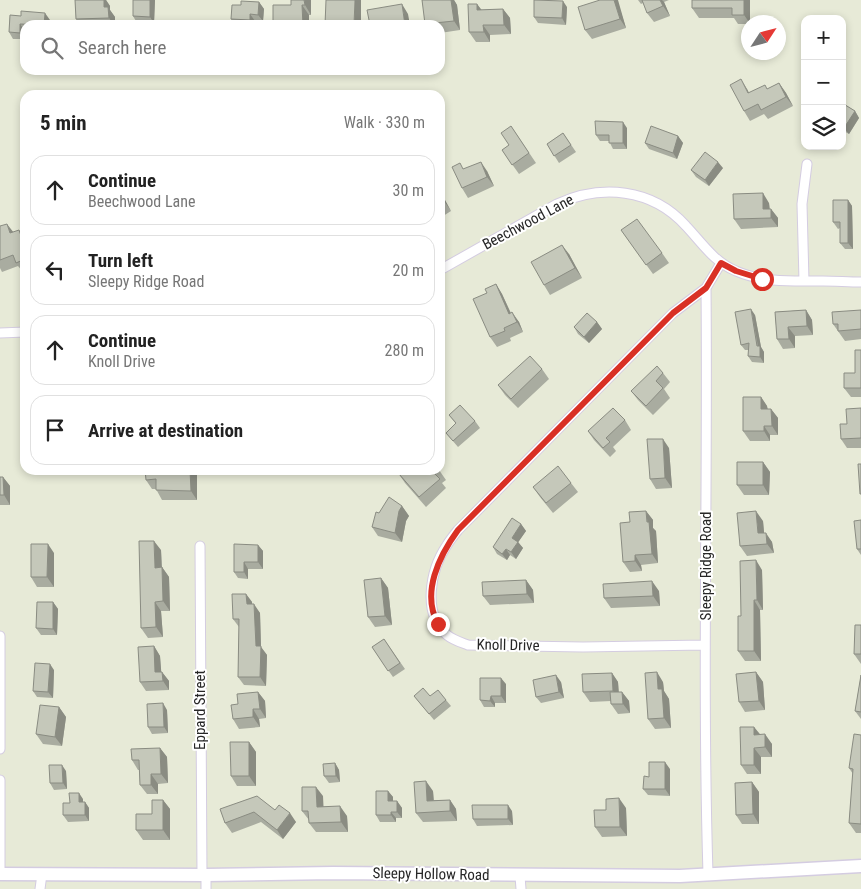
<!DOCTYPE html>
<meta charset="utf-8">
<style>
body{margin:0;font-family:"Roboto Condensed",sans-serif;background:#f6f6f6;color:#222}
.controls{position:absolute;right:15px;top:15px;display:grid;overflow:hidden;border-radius:10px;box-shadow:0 2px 8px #0003}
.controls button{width:45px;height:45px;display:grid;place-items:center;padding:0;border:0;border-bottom:1px solid #e0e0e0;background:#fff;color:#222;font:25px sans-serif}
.compass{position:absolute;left:741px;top:15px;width:45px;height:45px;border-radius:50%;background:#fff;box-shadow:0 2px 8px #0003;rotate:54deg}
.stop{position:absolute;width:15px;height:15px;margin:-11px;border:4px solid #d93025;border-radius:50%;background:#fff}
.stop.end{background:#d93025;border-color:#fff;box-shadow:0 1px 5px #0008}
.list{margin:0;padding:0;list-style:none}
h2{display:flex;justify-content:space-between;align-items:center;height:65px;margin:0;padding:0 20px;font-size:21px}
h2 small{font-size:16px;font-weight:400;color:#767676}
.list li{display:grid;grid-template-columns:32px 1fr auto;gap:15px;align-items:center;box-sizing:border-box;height:70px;margin:0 10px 10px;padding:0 10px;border:1px solid #e0e0e0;border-radius:15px}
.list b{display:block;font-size:19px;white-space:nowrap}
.list p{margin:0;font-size:16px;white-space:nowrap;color:#767676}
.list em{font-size:16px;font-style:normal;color:#767676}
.icon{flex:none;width:28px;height:28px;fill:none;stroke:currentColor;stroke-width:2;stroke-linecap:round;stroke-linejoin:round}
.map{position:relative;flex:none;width:861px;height:889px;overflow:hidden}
.search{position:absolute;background:#fff;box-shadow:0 2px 8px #0003;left:20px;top:20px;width:425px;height:55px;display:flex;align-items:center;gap:12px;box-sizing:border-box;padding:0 18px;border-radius:15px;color:#767676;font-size:19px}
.panel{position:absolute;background:#fff;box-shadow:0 2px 8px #0003;left:20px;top:90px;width:425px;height:385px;border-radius:15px}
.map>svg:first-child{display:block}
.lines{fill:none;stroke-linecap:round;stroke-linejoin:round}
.minor-casing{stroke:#d4cce1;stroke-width:11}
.secondary-casing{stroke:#d4cce1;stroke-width:15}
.minor{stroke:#fff;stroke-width:9}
.secondary{stroke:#fff;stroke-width:12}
.wall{fill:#a9aca0}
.shaded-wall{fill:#8a8c82}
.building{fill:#c5c8ba;stroke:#8a8c82}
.route{stroke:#d93025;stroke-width:6}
.labels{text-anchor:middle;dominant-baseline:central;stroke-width:4;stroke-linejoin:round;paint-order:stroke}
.street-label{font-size:15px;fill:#272727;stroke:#fff}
</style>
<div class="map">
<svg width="861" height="889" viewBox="0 0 861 889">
<rect width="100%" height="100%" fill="#e7ead7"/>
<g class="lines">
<g class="minor-casing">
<path id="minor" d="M 440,270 L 557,204 C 601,184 652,188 686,226 C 702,243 714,262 736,271 C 763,283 794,281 823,281 C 836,281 848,282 861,282
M 804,281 L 802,204 L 807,164
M 0,333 L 25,332
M 200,546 L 202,875
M 0,636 L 0,749
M 704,645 L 583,647 L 468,645 C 460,642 453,640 447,635 C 422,614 430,570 447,545 C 450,540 454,535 458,530 L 673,313 L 706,288
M 0,780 L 0,874
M 708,874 C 702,679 708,483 706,288 L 721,263
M 206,875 L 206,889
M 520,876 L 521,889
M 40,889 L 42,874"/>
</g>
<g class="secondary-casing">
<path id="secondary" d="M 0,874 L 206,875 L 333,873 L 680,876 L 861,866"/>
</g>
<use href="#minor" class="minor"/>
<use href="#secondary" class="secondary"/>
</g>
<path class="wall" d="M 75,0 L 106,0 L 110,6 L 110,10 L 115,17 L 115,25 L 80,25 L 76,19 Z
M 133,0 L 155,0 L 154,23 L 137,23 L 133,16 Z
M 291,0 L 311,0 L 311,15 L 309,15 L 309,25 L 273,25 L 291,5 Z
M 422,0 L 454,0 L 457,5 L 460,30 L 440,33 L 440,25 L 426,25 Z
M 617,0 L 626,28 L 592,39 L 585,30 Z
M 638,0 L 669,0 L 664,2 L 670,16 L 654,22 L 647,13 L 643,3 L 641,4 Z
M 750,1 L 750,22 L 748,22 L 748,24 L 738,24 L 734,18 L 699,18 L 692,8 Z
M 259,2 L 264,9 L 263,21 L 255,21 L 254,25 L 235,25 L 231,19 L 241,5 Z
M 477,4 L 481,10 L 503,9 L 510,18 L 511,34 L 490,35 L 490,42 L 476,42 L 469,32 Z
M 567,7 L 566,25 L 538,23 L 534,17 Z
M 10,15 L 50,20 L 49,25 L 25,25 L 24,39 L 13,39 L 9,32 Z
M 779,83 L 786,93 L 793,106 L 768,119 L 764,114 L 750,121 L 744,111 L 747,89 L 749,93 L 768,89 Z
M 842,103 L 855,111 L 859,118 L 849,134 L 842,130 Z
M 511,126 L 536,163 L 519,174 L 502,150 L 509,145 Z
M 627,128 L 627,149 L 613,149 L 609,141 L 600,141 L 596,135 Z
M 563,133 L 576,152 L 559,163 L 547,144 Z
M 678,136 L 683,143 L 677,159 L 649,149 L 645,143 Z
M 723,168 L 709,186 L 696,177 L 691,170 Z
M 487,171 L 494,186 L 468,198 L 462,188 Z
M 440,193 L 451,211 L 440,218 Z
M 848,200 L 852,206 L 853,249 L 845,249 L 840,243 L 840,228 L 838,229 L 833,222 Z
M 769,203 L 770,209 L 771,209 L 778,218 L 778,227 L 741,229 L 734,219 Z
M 0,226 L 25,239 L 25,271 L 23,272 L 18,266 L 2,272 L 0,268 Z
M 621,230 L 662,253 L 669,263 L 653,274 Z
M 569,254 L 582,278 L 550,295 L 544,285 Z
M 496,284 L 502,294 L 511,313 L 519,322 L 523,332 L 510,338 L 511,341 L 497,347 L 490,337 L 487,293 Z
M 806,310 L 812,320 L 813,335 L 795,336 L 795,348 L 783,349 L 777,339 L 775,312 Z
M 861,310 L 861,339 L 845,341 L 833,324 Z
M 755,315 L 761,347 L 764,352 L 764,363 L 752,362 L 748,356 L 749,350 L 745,350 L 741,345 Z
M 597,322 L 602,329 L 589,343 L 578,334 L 574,327 Z
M 861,350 L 861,397 L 851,397 L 844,388 L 855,373 Z
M 542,369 L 549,379 L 518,408 L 505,395 L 498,385 Z
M 663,373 L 670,382 L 664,389 L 670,398 L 653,415 L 638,400 L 631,391 Z
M 761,397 L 767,406 L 768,409 L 771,409 L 778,418 L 778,435 L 770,435 L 770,441 L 750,441 L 743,431 Z
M 861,408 L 861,448 L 847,448 L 841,439 L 847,424 Z
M 449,415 L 475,421 L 480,428 L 458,447 L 446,433 L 456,424 Z
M 625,420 L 631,430 L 613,447 L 616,451 L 610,457 L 594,440 L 588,431 Z
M 669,448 L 672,488 L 656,489 L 650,479 Z
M 763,462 L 770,472 L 769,495 L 744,495 L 737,485 Z
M 439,470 L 446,480 L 442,483 L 446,488 L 426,507 L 405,483 L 399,474 L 419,473 Z
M 197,472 L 197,500 L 162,500 L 156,489 L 152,489 L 146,480 Z
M 0,477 L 3,477 L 10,486 L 10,505 L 0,505 Z
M 571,483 L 578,492 L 553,513 L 540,497 L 533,487 Z
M 402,506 L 409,516 L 406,521 L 402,542 L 378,536 L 372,527 L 379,513 Z
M 646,511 L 653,520 L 653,528 L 656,531 L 658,563 L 641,565 L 642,571 L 630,572 L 623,562 L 630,522 Z
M 861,520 L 861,555 L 857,549 Z
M 763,521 L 764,533 L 772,542 L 774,553 L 747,556 L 740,546 Z
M 521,524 L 526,531 L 518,542 L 523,548 L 516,559 L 510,555 L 507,560 L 497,554 L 493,547 Z
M 258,545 L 263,551 L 263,569 L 248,569 L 248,579 L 238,578 L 234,572 Z
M 161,550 L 162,567 L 169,577 L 170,611 L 161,611 L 163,637 L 148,638 L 141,628 Z
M 54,553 L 54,587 L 37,587 L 31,577 Z
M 762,570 L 763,610 L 760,610 L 761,661 L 745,661 L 738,651 Z
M 381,578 L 388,588 L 392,625 L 375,627 L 368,617 Z
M 526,580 L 533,590 L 534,603 L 490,605 L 483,596 Z
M 659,591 L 660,606 L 611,608 L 604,598 Z
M 246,594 L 252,602 L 252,604 L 260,613 L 261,647 L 267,655 L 266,686 L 244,685 L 238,677 L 239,627 L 233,619 Z
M 53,602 L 58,609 L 57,635 L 41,635 L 36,628 Z
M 861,625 L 861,664 L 854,654 Z
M 384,639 L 405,669 L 393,677 L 372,647 Z
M 154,646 L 160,656 L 161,672 L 162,672 L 169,681 L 169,690 L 146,691 L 140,682 Z
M 54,670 L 53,698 L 37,697 L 33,691 Z
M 756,672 L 763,682 L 765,710 L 745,712 L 739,702 Z
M 612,673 L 618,682 L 619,692 L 622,692 L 629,701 L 630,713 L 618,714 L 611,704 L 611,701 L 590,702 L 583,692 Z
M 861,675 L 861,719 L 855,711 Z
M 561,682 L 564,698 L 541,703 L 536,697 Z
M 663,682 L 664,691 L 669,699 L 671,728 L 655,729 L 648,719 Z
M 506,684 L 506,703 L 495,703 L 495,707 L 484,707 L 480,700 Z
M 258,692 L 265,701 L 266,718 L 259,719 L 260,727 L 239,729 L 233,719 L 238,704 Z
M 414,696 L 430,696 L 446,700 L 451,706 L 434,720 Z
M 59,707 L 66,717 L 62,746 L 43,744 L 36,734 Z
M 167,710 L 168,733 L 152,734 L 148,727 Z
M 754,727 L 760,734 L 772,744 L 772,757 L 761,757 L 761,774 L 747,774 L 741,765 Z
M 861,735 L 861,833 L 856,833 L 849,823 L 853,774 L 849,768 Z
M 249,742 L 256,752 L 256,786 L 237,786 L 231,776 Z
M 160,748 L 167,757 L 168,783 L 158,784 L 158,794 L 147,794 L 140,785 L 139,770 L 138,770 L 132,760 Z
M 335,763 L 339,770 L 340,782 L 329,783 L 324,776 Z
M 670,769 L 670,796 L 648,795 L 643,789 Z
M 66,771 L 67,789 L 54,790 L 50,783 Z
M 752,782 L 759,792 L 759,824 L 742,824 L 736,815 Z
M 388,791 L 393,797 L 393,801 L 397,801 L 402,808 L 402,818 L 396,818 L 396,822 L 380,822 L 376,815 Z
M 433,791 L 434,800 L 450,800 L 456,809 L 457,821 L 423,822 L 416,813 Z
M 323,796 L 323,807 L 347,816 L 348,832 L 316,832 L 309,823 L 309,820 L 302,811 Z
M 83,799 L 83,802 L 85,802 L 89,808 L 89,821 L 68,822 L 63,815 L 70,803 Z
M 163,800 L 170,809 L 170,840 L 143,840 L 136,830 L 152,814 Z
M 626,808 L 627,836 L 602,837 L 595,827 L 606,810 Z
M 220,809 L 275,810 L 296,822 L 283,839 L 261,822 L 232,833 L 225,823 Z
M 512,811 L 513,825 L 477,826 L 473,819 Z"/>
<path class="shaded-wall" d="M 104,0 L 106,0 L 110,6 L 110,10 L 115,17 L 115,25 L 114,25 L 109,18 L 104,7 Z
M 150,0 L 155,0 L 154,23 L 150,17 Z
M 304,0 L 311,0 L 311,15 L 305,5 Z
M 355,0 L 361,0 L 361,25 L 354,25 Z
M 451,0 L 454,0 L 457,5 L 460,30 L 454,21 Z
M 614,0 L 618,0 L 626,28 L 620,19 Z
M 660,0 L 662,0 L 664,2 L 670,16 L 663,6 Z
M 744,0 L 750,0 L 750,22 L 749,22 L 744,15 Z
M 563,1 L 567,7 L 566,25 L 562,18 Z
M 259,2 L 264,9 L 263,21 L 258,15 Z
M 402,4 L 408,14 L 410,25 L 405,25 Z
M 477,4 L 484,13 L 477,10 Z
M 302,5 L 309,15 L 309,25 L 303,25 Z
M 503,9 L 510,18 L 511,34 L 504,25 Z
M 45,13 L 50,20 L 49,25 L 44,25 Z
M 250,14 L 255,21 L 254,25 L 250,20 Z
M 20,24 L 25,31 L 24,39 L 20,33 Z
M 483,25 L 490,35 L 490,42 L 484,32 Z
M 741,79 L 747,89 L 754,103 L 748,93 Z
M 779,83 L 786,93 L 793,106 L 786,97 Z
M 855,111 L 859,118 L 849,134 L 844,128 Z
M 623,122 L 627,128 L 627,149 L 623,143 Z
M 678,136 L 683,143 L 677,159 L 673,153 Z
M 481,162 L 487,171 L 494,186 L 487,177 Z
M 718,162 L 723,168 L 709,186 L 705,180 Z
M 440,193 L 444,198 L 451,211 L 444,201 Z
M 763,193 L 769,203 L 770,218 L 763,209 Z
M 848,200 L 852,206 L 853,249 L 848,243 Z
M 771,209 L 778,218 L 778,227 L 771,218 Z
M 7,224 L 14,233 L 10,233 Z
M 19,230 L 25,239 L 25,247 Z
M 562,245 L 569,254 L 582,278 L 575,268 Z
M 496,284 L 502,294 L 515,323 L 509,314 Z
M 751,309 L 755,315 L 761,347 L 764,352 L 764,363 L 760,357 Z
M 806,310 L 812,320 L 813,335 L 807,326 Z
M 512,312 L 519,322 L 523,332 L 517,322 Z
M 597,322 L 602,329 L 589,343 L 584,337 Z
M 788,327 L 795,336 L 795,348 L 789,339 Z
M 761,397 L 767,406 L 768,418 L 761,409 Z
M 771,409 L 778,418 L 778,435 L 772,426 Z
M 764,426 L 770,435 L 770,441 L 764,431 Z
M 663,439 L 669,448 L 672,488 L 665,478 Z
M 763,462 L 770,472 L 769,495 L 763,485 Z
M 190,470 L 196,470 L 197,472 L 197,500 L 191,491 Z
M 3,477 L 10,486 L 10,505 L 4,495 Z
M 402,506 L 409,516 L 406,521 L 402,542 L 395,533 L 399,511 Z
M 646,511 L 653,520 L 653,528 L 656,531 L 658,563 L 652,554 Z
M 756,511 L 763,521 L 765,543 L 758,533 Z
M 521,524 L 526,531 L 517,544 L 512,538 Z
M 766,533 L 772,542 L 774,553 L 767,544 Z
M 154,541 L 161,550 L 162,577 L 155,568 Z
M 518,542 L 523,548 L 516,559 L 511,552 Z
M 48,544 L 54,553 L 54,587 L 47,577 Z
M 258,545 L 263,551 L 263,569 L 258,562 Z
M 506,549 L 510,555 L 507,560 L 502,554 Z
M 635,555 L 641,565 L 642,571 L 635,561 Z
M 756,560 L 762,570 L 763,610 L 757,600 Z
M 244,562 L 248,569 L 248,579 L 244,572 Z
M 162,567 L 169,577 L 170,611 L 163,601 Z
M 381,578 L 388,588 L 392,625 L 385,616 Z
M 526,580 L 533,590 L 534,603 L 527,594 Z
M 652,581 L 659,591 L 660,606 L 653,596 Z
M 246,594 L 252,602 L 253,613 L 247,604 Z
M 754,600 L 760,610 L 761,661 L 754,651 Z
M 53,602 L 58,609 L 57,635 L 53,629 Z
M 155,602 L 161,611 L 163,637 L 156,627 Z
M 254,604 L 260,613 L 261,647 L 267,655 L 266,686 L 260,677 L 256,646 Z
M 154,646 L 160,656 L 162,681 L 155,672 Z
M 50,664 L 54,670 L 53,698 L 48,692 Z
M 162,672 L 169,681 L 169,690 L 163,681 Z
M 657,672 L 663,682 L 664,691 L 669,699 L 671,728 L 664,718 L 658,689 Z
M 756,672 L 763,682 L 765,710 L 759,701 Z
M 612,673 L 618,682 L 619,701 L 613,691 Z
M 556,675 L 561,682 L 564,698 L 559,692 Z
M 501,678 L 506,684 L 506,703 L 501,696 Z
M 258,692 L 265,701 L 266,718 L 260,709 Z
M 622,692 L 629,701 L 630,713 L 623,704 Z
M 491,696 L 495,703 L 495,707 L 490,701 Z
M 163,703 L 167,710 L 168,733 L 164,727 Z
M 59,707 L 66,717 L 62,746 L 55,737 Z
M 253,709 L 259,719 L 260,727 L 253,717 Z
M 754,727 L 761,736 L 754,735 Z
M 765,734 L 772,744 L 772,757 L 765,747 Z
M 249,742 L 256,752 L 256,786 L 249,776 Z
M 160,748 L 167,757 L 168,783 L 161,774 Z
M 754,748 L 761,757 L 761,774 L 754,765 Z
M 665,762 L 670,769 L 670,796 L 665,789 Z
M 335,763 L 339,770 L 340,782 L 336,776 Z
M 62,765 L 66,771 L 67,789 L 63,783 Z
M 151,774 L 158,784 L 158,794 L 151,785 Z
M 426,781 L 433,791 L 434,810 L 427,801 Z
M 752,782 L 759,792 L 759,824 L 753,814 Z
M 316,787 L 323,796 L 324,817 L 317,807 Z
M 388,791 L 393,797 L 393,808 L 388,801 Z
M 79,793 L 83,799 L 83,809 L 79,802 Z
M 619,798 L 626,808 L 627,836 L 620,827 Z
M 163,800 L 170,809 L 170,840 L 163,830 Z
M 450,800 L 456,809 L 457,821 L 450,811 Z
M 397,801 L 402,808 L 402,818 L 397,812 Z
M 85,802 L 89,808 L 89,821 L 85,815 Z
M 508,805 L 512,811 L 513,825 L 508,819 Z
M 340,806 L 347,816 L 348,832 L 341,822 Z
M 391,812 L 396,818 L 396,822 L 391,815 Z
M 290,813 L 296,822 L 283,839 L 277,830 Z"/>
<path class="building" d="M 75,0 L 104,0 L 104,7 L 108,7 L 109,18 L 76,19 Z
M 133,0 L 150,0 L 150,17 L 133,16 Z
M 291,0 L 304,0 L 305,5 L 302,5 L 303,25 L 273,25 L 273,5 L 291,5 Z
M 326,0 L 355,0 L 354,25 L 325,25 Z
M 422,0 L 451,0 L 454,21 L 425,24 Z
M 534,0 L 563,1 L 562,18 L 534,17 Z
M 600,0 L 614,0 L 620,19 L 585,30 L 578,7 Z
M 642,0 L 660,0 L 663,6 L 647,13 Z
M 692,0 L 744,0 L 744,15 L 732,15 L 732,8 L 692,8 Z
M 241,1 L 259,2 L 258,15 L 250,14 L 250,20 L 231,19 L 232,5 L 241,5 Z
M 402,4 L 405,25 L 382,25 L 382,24 L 370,25 L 367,10 Z
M 468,4 L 477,4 L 477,10 L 503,9 L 504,25 L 483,25 L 484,32 L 469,32 Z
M 21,11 L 45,13 L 44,25 L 20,24 L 20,33 L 9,32 L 10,15 L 21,16 Z
M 741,79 L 748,93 L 765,85 L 767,89 L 779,83 L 786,97 L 761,110 L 758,104 L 744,111 L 730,85 Z
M 842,103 L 855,111 L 844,128 L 842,126 Z
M 595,121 L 623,122 L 623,143 L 609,143 L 609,135 L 596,135 Z
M 511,126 L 529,153 L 512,165 L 502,150 L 509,145 L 501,133 Z
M 651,126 L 678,136 L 673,153 L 645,143 Z
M 563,133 L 571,145 L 554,156 L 547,144 Z
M 705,152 L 718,162 L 705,180 L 691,170 Z
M 481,162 L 487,177 L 462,188 L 452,167 L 460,163 L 463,169 Z
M 763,193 L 763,209 L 771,209 L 771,218 L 734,219 L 733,194 Z
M 440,194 L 444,201 L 440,204 Z
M 833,200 L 848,200 L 848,243 L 840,243 L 840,222 L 833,222 Z
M 637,219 L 662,253 L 646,265 L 621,230 Z
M 7,224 L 10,233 L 19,230 L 25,247 L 25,259 L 16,263 L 13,255 L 0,260 L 0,226 Z
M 562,245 L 575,268 L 544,285 L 531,262 Z
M 496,284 L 509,314 L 512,312 L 517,322 L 504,328 L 505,331 L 490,337 L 473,299 L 487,293 L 485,289 Z
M 751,309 L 757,346 L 760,346 L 760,357 L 748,356 L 749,343 L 741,345 L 735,312 Z
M 806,310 L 807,326 L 788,327 L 789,339 L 777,339 L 775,312 Z
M 861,310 L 861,329 L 838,331 L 838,324 L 833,324 L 832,312 Z
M 587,313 L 597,322 L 584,337 L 574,327 Z
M 855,350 L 861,350 L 861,388 L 844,388 L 844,373 L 855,373 Z
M 530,356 L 542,369 L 511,399 L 498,385 Z
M 657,366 L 663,373 L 656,381 L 663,388 L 646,406 L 631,391 Z
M 743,397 L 761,397 L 761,409 L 771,409 L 772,426 L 764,426 L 764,431 L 743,431 Z
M 460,405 L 475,421 L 453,441 L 446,433 L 456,423 L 449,415 Z
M 613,408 L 625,420 L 606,438 L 610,442 L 603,448 L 588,431 Z
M 861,408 L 861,438 L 841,439 L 840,424 L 847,424 L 846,409 Z
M 647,439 L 663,439 L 665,478 L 650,479 Z
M 737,462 L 763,462 L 763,485 L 737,485 Z
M 858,464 L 861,464 L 861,494 L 860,494 Z
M 558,466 L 571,483 L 546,503 L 533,487 Z
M 145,470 L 190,470 L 191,491 L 156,490 L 156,479 L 146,480 Z
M 403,470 L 416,470 L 419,473 L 422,470 L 439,470 L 435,474 L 440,479 L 419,497 L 399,474 Z
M 0,477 L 3,477 L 4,495 L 0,495 Z
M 389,497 L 402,506 L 399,511 L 395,533 L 372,527 L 376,512 L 379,513 Z
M 646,511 L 647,522 L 649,522 L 652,554 L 635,555 L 635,561 L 623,562 L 620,523 L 630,522 L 629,512 Z
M 756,511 L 758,533 L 766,533 L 767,544 L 740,546 L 737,513 Z
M 512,518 L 521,524 L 512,538 L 518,542 L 511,552 L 506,549 L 502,554 L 493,547 Z
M 861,520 L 861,549 L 857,549 L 854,521 Z
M 139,541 L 154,541 L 155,568 L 162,567 L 163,601 L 155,602 L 156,627 L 141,628 Z
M 31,544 L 48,544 L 47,577 L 31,577 Z
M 234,544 L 258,545 L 258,562 L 244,562 L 244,572 L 234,572 Z
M 756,560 L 757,600 L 754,600 L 754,651 L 738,651 L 738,616 L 741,616 L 740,561 Z
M 381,578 L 385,616 L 368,617 L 364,580 Z
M 526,580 L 527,594 L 483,596 L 482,582 Z
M 652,581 L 653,596 L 604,598 L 603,584 Z
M 232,594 L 246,594 L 247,604 L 254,604 L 256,646 L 261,646 L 260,677 L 238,677 L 239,619 L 233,619 Z
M 37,602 L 53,602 L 53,629 L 36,628 Z
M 855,625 L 861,625 L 861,654 L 854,654 Z
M 384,639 L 400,663 L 388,671 L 372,647 Z
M 154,646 L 155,672 L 162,672 L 163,681 L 140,682 L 138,647 Z
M 35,663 L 50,664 L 48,692 L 33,691 Z
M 657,672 L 658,689 L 662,689 L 664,718 L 648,719 L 645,673 Z
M 756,672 L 759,701 L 739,702 L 736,674 Z
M 612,673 L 613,691 L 583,692 L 582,674 Z
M 556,675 L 559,692 L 536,697 L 533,680 Z
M 861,675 L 861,712 L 855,711 Z
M 480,678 L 501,678 L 501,696 L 491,696 L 490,701 L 480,700 Z
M 423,688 L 430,696 L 438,690 L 446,700 L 429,714 L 414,696 Z
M 258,692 L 260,709 L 253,709 L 253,717 L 233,719 L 231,705 L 238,704 L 237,694 Z
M 610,692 L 622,692 L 623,704 L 611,704 Z
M 163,703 L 164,727 L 148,727 L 147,704 Z
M 40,705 L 59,707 L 55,737 L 36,734 Z
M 740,727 L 754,727 L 754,735 L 765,734 L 765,747 L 754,748 L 754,765 L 741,765 Z
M 854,734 L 861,735 L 861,824 L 849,823 L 853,769 L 849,768 Z
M 230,742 L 249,742 L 249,776 L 231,776 Z
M 160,748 L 161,774 L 151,774 L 151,785 L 140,785 L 139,760 L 132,760 L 131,749 Z
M 649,762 L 665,762 L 665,789 L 643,789 L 644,776 L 649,777 Z
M 335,763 L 336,776 L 324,776 L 323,764 Z
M 49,765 L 62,765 L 63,783 L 50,783 Z
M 426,781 L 427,801 L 450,800 L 450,811 L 416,813 L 414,782 Z
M 752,782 L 753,814 L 736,815 L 735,783 Z
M 302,787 L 316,787 L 317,807 L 340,806 L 341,822 L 309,823 L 308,811 L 302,811 Z
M 376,791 L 388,791 L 388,801 L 397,801 L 397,812 L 391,812 L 391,815 L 376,815 Z
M 69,793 L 79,793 L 79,802 L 85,802 L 85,815 L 63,815 L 63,803 L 70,803 Z
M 257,796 L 275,810 L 279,805 L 290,813 L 277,830 L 254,812 L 225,823 L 220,809 Z
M 619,798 L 620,827 L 595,827 L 594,810 L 606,810 L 606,799 Z
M 152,800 L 163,800 L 163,830 L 136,830 L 136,814 L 152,814 Z
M 472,805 L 508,805 L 508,819 L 473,819 Z"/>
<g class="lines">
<path class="route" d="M 438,624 C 421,593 439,556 458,530 L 673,313 L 706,288 L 721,263 L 736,271 L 762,279"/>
</g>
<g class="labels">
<g class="street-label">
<text transform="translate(528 222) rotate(-28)">Beechwood Lane</text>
<text transform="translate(706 566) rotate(-90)">Sleepy Ridge Road</text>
<text transform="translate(508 645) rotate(1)">Knoll Drive</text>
<text transform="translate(200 710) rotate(-90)">Eppard Street</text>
<text transform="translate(431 874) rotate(1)">Sleepy Hollow Road</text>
</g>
</g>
</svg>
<div class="controls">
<button>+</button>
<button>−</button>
<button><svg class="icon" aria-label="layers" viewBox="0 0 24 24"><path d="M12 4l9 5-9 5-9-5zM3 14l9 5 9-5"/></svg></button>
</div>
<svg class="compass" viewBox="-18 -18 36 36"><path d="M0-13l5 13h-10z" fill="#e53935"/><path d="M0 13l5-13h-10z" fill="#767676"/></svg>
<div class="stop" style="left:762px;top:279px"></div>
<div class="stop end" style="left:438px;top:624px"></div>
<div class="search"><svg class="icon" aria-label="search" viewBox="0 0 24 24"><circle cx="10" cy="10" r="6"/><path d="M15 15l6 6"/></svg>Search here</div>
<section class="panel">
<h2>5 min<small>Walk · 330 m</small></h2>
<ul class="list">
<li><svg class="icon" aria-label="ahead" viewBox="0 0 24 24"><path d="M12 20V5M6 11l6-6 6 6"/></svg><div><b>Continue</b><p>Beechwood Lane</p></div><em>30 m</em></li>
<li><svg class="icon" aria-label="left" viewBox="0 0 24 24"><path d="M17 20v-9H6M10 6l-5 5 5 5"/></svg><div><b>Turn left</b><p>Sleepy Ridge Road</p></div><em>20 m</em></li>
<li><svg class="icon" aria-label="ahead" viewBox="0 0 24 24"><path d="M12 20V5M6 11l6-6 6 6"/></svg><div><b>Continue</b><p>Knoll Drive</p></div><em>280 m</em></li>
<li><svg class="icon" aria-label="arrive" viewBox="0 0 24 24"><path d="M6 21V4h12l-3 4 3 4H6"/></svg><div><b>Arrive at destination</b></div></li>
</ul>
</section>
</div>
